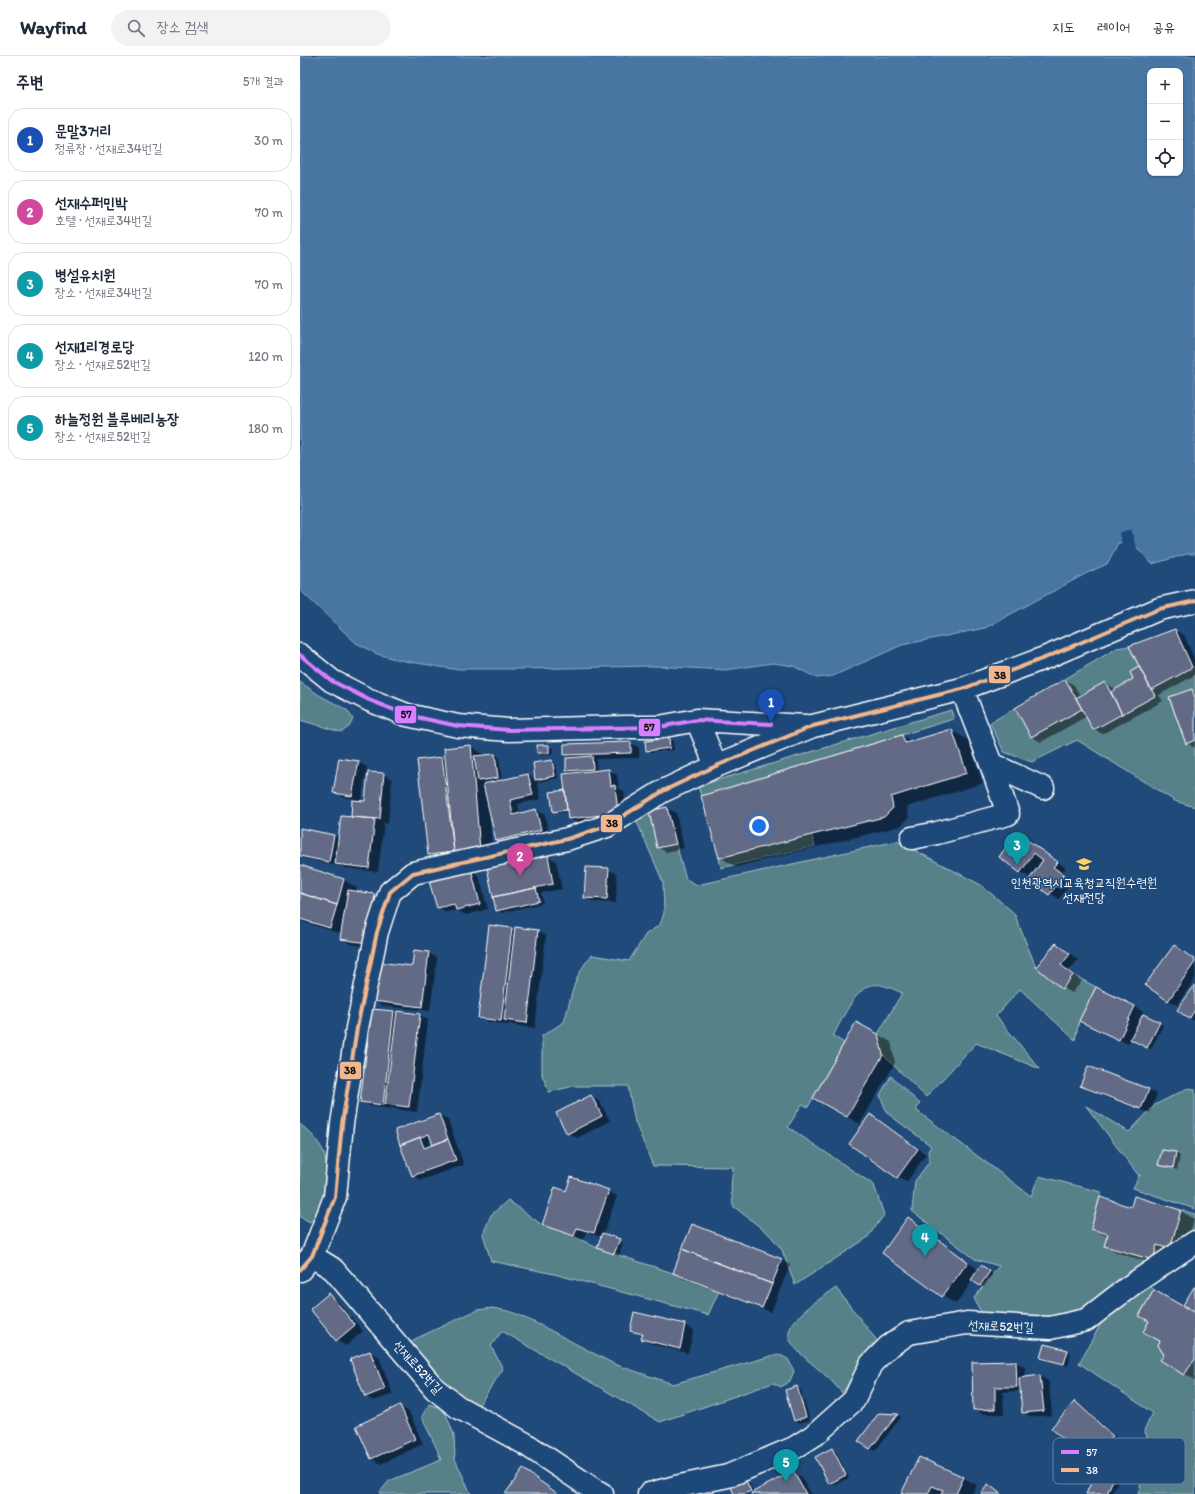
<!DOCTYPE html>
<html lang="ko">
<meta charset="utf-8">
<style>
body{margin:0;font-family:Itim,"Poor Story",sans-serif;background:#f2f2f3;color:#1f2937}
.controls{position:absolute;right:12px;top:12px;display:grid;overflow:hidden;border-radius:8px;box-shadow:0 1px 3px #0004}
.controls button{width:36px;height:36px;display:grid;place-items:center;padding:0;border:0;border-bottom:1px solid #e0e1e3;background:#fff;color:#1f2937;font:20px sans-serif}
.you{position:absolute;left:459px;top:770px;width:14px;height:14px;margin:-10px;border:3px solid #fff;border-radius:50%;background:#1a73e8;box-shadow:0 0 0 6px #1a73e833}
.badge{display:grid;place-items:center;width:26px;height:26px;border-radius:50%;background:#b45309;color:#fff;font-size:13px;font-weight:700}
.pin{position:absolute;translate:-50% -33px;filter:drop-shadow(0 1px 2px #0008)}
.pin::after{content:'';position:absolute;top:21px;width:14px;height:12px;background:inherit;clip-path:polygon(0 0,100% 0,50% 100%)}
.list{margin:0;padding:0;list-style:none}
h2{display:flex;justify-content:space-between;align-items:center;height:52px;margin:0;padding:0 16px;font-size:17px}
h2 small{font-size:13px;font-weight:400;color:#747a83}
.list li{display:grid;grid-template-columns:26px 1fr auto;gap:12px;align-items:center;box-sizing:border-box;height:64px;margin:0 8px 8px;padding:0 8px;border:1px solid #e0e1e3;border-radius:16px}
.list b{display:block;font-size:15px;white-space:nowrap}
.list p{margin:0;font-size:13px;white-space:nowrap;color:#747a83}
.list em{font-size:13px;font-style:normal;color:#747a83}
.icon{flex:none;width:22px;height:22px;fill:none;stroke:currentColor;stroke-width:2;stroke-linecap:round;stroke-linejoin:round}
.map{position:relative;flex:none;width:895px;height:1438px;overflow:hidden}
header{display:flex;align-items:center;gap:24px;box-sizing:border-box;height:56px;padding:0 20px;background:#fff;border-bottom:1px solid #e0e1e3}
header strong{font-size:19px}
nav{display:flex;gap:22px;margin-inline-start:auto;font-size:14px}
.search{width:280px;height:36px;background:#f2f2f3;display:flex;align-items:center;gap:10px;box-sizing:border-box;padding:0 14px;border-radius:22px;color:#747a83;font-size:15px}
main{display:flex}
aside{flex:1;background:#fff}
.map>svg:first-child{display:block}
.green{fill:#568189;stroke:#aac0c4;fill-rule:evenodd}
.water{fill:#4875a3;stroke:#91acc8;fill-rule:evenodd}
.pier{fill:#1f4a7a}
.shadow{fill:#0007;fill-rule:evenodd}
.building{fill:#626a86;stroke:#fff}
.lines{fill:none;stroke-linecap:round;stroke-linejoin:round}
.minor-casing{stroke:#fff;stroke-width:25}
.minor{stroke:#1f4a7a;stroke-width:22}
.bus-1-casing{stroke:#1f4a7a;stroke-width:7}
.bus-2-casing{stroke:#1f4a7a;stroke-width:7}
.bus-1{stroke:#d880ff;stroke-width:4}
.bus-2{stroke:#f1b78d;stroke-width:4}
.labels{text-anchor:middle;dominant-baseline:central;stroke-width:3;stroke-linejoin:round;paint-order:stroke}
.poi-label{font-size:13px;fill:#fff;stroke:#1f4a7a}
.street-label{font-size:13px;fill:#fff;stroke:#1f4a7a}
.key{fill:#1f4a7a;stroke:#6280a2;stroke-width:1}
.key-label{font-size:11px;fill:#fff}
.line-badge{stroke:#1f4a7a;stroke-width:1.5}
.pale-badge-label{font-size:11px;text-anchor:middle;font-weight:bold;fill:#111}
</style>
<header>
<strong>Wayfind</strong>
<div class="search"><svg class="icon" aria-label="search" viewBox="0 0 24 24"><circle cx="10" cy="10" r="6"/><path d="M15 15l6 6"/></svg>장소 검색</div>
<nav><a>지도</a><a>레이어</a><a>공유</a></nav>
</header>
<main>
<aside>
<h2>주변<small>5개 결과</small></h2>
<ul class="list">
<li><span class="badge" style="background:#1a4fb4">1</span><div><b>문말3거리</b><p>정류장 · 선재로34번길</p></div><em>30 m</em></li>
<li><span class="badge" style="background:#d1479c">2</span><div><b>선재수퍼민박</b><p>호텔 · 선재로34번길</p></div><em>70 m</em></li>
<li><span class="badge" style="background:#0f9aa8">3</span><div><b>병설유치원</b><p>장소 · 선재로34번길</p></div><em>70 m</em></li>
<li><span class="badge" style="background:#0f9aa8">4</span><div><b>선재1리경로당</b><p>장소 · 선재로52번길</p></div><em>120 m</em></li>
<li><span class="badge" style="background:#0f9aa8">5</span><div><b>하늘정원 블루베리농장</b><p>장소 · 선재로52번길</p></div><em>180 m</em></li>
</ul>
</aside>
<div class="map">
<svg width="895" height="1438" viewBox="0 0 895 1438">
<rect width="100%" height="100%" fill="#1f4a7a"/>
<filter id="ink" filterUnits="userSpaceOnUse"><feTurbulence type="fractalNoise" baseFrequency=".025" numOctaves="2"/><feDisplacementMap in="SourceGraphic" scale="8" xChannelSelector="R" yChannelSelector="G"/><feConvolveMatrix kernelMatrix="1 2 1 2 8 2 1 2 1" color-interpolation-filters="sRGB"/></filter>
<g filter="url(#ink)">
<path class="green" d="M 829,590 L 839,611 L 830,616 L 833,623 L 811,636 L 805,626 L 776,642 L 765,623 L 817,592 Z
M 895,610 L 895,642 L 892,633 L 869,642 L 886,688 L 895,684 L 895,751 L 875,745 L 777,684 L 732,706 L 704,696 L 690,667 L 715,652 L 732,681 L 782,653 L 793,674 L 855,640 L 851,634 Z
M 0,626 L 19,639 L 47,654 L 53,663 L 49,671 L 41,676 L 0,664 Z
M 651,654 L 654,663 L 401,740 L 398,730 Z
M 349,755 L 357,791 L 376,788 L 386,823 L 397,829 L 597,785 L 681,829 L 714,857 L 736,911 L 762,933 L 773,919 L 796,931 L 779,965 L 775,984 L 720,933 L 696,960 L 740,1013 L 676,987 L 626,1041 L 583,999 L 578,978 L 602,937 C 593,933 582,927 572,929 C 555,932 541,966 533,980 L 544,987 L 508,1051 L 502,1048 L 488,1071 L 574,1129 L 584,1159 L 567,1182 L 495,1229 L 482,1194 L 470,1179 L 433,1150 L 431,1131 L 433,1111 L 353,1110 L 335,1066 L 328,1030 L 274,1030 L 249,1036 L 242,1019 L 242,980 L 264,966 C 272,940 273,920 292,899 L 329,905 L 346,878 L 360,869 L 364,857 L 363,826 L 337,766 Z
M 511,778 L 515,790 L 421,812 L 419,802 Z
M 591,1020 L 620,1048 L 616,1054 L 731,1140 L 739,1120 L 801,1136 L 791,1173 L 808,1178 L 804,1190 L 852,1204 L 857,1189 L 870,1192 L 881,1154 L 895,1158 L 895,1179 L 789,1251 L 773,1259 L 754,1264 L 682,1259 L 674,1242 L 699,1210 L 675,1203 L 612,1155 L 615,1125 L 629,1106 L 628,1095 L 631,1090 L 587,1057 L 580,1039 Z
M 888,1032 L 895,1033 L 895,1153 L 833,1132 L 840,1118 L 839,1120 L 786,1050 L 829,1076 L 855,1049 ZM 862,1094 L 876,1096 L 873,1112 L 858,1109 Z
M 0,1068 C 10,1076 19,1085 24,1097 C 28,1107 26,1148 20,1158 C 18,1161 13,1163 10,1166 L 0,1161 Z
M 208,1144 L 242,1169 L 274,1180 L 297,1192 L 373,1217 L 419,1235 L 408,1259 L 254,1218 L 191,1205 L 183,1178 L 191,1159 Z
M 849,1228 L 854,1234 L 839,1259 L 849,1265 L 843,1276 L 860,1285 L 858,1289 L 864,1299 L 861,1304 L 884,1319 L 895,1303 L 895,1438 L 838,1438 L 851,1389 L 844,1374 L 853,1357 L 779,1307 L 803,1264 Z
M 536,1232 L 578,1286 L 571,1289 L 557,1316 L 542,1337 C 537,1331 531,1324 525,1319 C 515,1309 496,1297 490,1284 C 481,1266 524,1240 536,1232 Z
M 193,1252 L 212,1256 L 242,1270 L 314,1308 L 373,1328 L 478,1298 L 488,1303 L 494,1315 L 490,1325 L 481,1331 L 473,1327 L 360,1366 L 202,1275 L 191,1290 L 203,1313 L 177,1352 L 144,1332 L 107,1289 L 115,1283 L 177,1254 Z
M 129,1348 L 144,1353 L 154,1379 L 155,1403 L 171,1438 L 80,1438 L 80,1436 L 89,1425 L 141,1404 C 136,1388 127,1375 122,1360 Z"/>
<path class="water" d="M 0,0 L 895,0 L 895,498 L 887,498 L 852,508 L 832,486 L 818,487 L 807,508 L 787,517 L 685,572 L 602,589 L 533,620 L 517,622 L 493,610 L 473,607 L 426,614 L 352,610 L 223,613 L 152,613 L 99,604 L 77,598 L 56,587 L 0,534 ZM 850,15 L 880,15 L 880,117 L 850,117 Z"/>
<path class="pier" d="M 831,473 L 836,491 L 838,495 L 831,488 L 822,489 L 819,477 Z"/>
<path class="shadow" d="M 875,574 L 884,579 L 895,605 L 895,619 L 859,639 L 863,645 L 802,678 L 794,673 L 787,660 L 741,686 L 732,681 L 716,652 L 765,624 L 774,629 L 780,640 L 805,627 L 814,632 L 815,635 L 835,624 L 831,617 L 840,612 Z
M 892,634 L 895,636 L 895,692 L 887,687 Z
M 651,674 L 668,684 L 683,727 L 607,751 L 609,761 L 601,770 L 436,811 L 420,801 L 602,680 L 613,686 Z
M 369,683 L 373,685 L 374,694 L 351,696 L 346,694 Z
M 331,687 L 339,692 L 339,702 L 296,703 L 297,715 L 308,714 L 317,719 L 319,732 L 324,735 L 327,761 L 278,767 L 269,762 L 268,756 L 258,757 L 254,755 L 273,718 L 267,715 L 272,703 L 265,698 Z
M 170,690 L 183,698 L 184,700 L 195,699 L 199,701 L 202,725 L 228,719 L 236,723 L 252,705 L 256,708 L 258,722 L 240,726 L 237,724 L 241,743 L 218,748 L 220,758 L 236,754 L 245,759 L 249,779 L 205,789 L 197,784 L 190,754 L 189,754 L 193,801 L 138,804 L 129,799 L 142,702 L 146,704 ZM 193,725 L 194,727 L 186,728 L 186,726 Z
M 249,690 L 253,692 L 252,699 L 242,699 L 238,697 Z
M 58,706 L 67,711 L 61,746 L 66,746 L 83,718 L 92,723 L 88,768 L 84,767 L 78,816 L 45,812 L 38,808 L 37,810 L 0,801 L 0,773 L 34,780 L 40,783 L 60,744 L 43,741 L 34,736 Z
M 367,752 L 376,757 L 384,792 L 366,796 L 358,791 Z
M 714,783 L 724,789 L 728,785 L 766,812 L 761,817 L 772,825 L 759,843 L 730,824 L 744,804 L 743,802 L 729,821 L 720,816 Z
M 247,800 L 256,805 L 262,833 L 241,837 L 243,847 L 201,857 L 197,854 L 188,812 Z
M 0,811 L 44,824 L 57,832 L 56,836 L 75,839 L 83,844 L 76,892 L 50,888 L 41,882 L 42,878 L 0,865 Z
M 308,813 L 317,818 L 316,847 L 294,846 L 285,841 Z
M 171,814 L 179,820 L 188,853 L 166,859 L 157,854 L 146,856 L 138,851 Z
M 212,873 L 216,875 L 238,875 L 246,880 L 235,972 L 213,969 L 209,967 L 209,969 L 188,966 L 179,961 Z
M 757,888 L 765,893 L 778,904 L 769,915 L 782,925 L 772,937 L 763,932 L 737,911 Z
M 874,890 L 895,904 L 895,923 L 877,949 L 868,944 Z
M 129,897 L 137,902 L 130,955 L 83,950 L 74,944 Z
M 895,931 L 895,965 L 890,962 Z
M 796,932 L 835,951 L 843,956 L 842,959 L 863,969 L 851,993 L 831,982 L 828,988 L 789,969 Z
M 72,954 L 94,956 L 98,959 L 120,959 L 128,964 L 117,1056 L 95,1053 L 91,1051 L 91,1053 L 70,1050 L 61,1045 Z
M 557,967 L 591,986 L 595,1007 L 560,1068 L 514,1042 Z
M 781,1030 L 848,1033 L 857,1038 L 850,1057 L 790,1035 Z
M 291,1040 L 300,1046 L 310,1065 L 277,1082 L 268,1077 Z
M 139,1059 L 148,1064 L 164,1109 L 121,1124 L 112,1119 L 96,1074 ZM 132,1085 L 134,1089 L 130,1091 L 128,1086 Z
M 579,1065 L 626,1098 L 607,1126 L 550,1087 Z
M 863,1095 L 876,1097 L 880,1100 L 877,1114 L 859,1108 Z
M 308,1135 L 317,1140 L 303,1179 L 323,1186 L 319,1200 L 302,1194 L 301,1181 L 286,1176 L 283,1184 L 252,1173 L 243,1168 L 267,1136 Z
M 835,1142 L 881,1155 L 894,1163 L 883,1199 L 866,1211 L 818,1197 L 805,1190 L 808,1181 L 792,1173 L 832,1152 Z
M 608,1163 L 621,1170 L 679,1214 L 685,1213 L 693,1218 L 684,1231 L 673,1224 L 656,1248 L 643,1240 L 583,1196 Z
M 482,1204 L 490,1209 L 471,1256 L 382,1222 L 374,1217 Z
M 29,1239 L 37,1244 L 63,1275 L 46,1290 L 37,1285 L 11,1253 Z
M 335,1257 L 385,1269 L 394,1274 L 388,1297 L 351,1288 L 342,1283 L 343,1280 L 331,1274 Z
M 895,1258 L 895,1324 L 862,1304 L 865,1299 L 862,1285 Z
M 767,1295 L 771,1297 L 768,1310 L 746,1304 L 742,1302 Z
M 70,1296 L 79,1301 L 93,1338 L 74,1345 L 65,1340 Z
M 716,1306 L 725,1311 L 725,1322 L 740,1320 L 749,1326 L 752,1359 L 732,1361 L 723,1356 L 721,1335 L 703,1336 L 704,1358 L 683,1358 L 674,1353 Z
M 497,1331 L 501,1334 L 510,1364 L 499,1367 L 495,1364 Z
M 776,1347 L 784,1352 L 821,1386 L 798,1411 L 789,1406 Z
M 100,1351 L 109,1356 L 123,1388 L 81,1408 L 72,1403 L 57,1370 Z
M 597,1359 L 601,1361 L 575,1395 L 559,1384 Z
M 532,1393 L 536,1396 L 549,1422 L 534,1429 L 530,1427 Z
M 620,1403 L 664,1422 L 677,1429 L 672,1438 L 602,1438 Z
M 798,1412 L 819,1422 L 812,1438 L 787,1438 Z
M 493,1416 L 502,1421 L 511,1438 L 435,1438 L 446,1426 L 450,1428 L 454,1437 Z"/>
<path class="building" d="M 875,573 L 892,611 L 881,618 L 851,634 L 829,590 Z
M 839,611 L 855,640 L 822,658 L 811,636 L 833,623 L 830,616 Z
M 765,623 L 782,653 L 731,681 L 715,652 Z
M 805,626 L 822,658 L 793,674 L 776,642 Z
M 892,633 L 895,642 L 895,684 L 886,688 L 869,641 Z
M 652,673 L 667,717 L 591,741 L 593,752 L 584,761 L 419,802 L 401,740 L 602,679 L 605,687 Z
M 369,682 L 370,692 L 346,695 L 345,685 Z
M 331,686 L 331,697 L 264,699 L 264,688 Z
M 171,689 L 180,794 L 154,796 L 144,692 Z
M 237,689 L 249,689 L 249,697 L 237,697 Z
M 195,698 L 198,722 L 178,725 L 174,700 Z
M 292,700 L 293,713 L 266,715 L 266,702 Z
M 142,701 L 154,796 L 128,799 L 117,704 Z
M 39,702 L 59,705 L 52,740 L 33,737 Z
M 252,704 L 255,720 L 235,724 L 233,707 Z
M 309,713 L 311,730 L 315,729 L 318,757 L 268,763 L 263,718 Z
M 68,716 L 84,717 L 80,763 L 51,761 L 52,744 L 65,745 Z
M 228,718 L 233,739 L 210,744 L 213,759 L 236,753 L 241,774 L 196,785 L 183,728 Z
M 265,734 L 267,754 L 253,756 L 250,736 Z
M 367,751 L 376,788 L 357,792 L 349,755 Z
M 41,760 L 75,763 L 69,812 L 35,808 Z
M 0,772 L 34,779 L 29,806 L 0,800 Z
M 713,781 L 723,789 L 727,784 L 758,806 L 753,811 L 764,819 L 749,839 L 729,824 L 743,804 L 739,801 L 734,797 L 720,817 L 699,801 Z
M 248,799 L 253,828 L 193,841 L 187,811 Z
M 0,809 L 44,823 L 37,849 L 0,837 Z
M 286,811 L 309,812 L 307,843 L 284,842 Z
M 171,813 L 180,848 L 156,854 L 154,848 L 137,852 L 129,825 Z
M 236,832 L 239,845 L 196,855 L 193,841 Z
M 48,834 L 75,838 L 67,887 L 40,883 Z
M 0,837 L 37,849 L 30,872 L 0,863 Z
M 189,869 L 212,872 L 201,965 L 178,962 Z
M 215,871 L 238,874 L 227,967 L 204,964 Z
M 756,887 L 770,898 L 761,909 L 773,919 L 762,933 L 736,911 Z
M 874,889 L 895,904 L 895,906 L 868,945 L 845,929 Z
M 114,894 L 129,896 L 122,951 L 73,945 L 78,906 L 112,910 Z
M 895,929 L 895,954 L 889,963 L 877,954 Z
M 796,931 L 835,950 L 819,984 L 779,965 Z
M 72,953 L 94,955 L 83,1049 L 60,1046 Z
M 97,955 L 120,958 L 109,1051 L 85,1048 Z
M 843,958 L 860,966 L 847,992 L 830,983 Z
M 556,966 L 578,978 L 583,999 L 547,1061 L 513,1042 Z
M 788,1010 L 849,1033 L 841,1053 L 780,1030 Z
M 291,1039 L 302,1060 L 267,1078 L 256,1057 Z
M 139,1058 L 148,1083 L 133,1089 L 129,1078 L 100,1089 L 95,1074 Z
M 570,1058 L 618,1093 L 597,1122 L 549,1088 Z
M 120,1081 L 124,1092 L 148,1083 L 156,1104 L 112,1120 L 100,1089 Z
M 862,1094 L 876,1096 L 873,1112 L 858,1109 Z
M 271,1121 L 309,1134 L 294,1177 L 277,1172 L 274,1180 L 242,1169 L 255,1131 L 266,1135 Z
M 834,1140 L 881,1154 L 870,1193 L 857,1189 L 853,1204 L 804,1190 L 808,1178 L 791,1173 L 800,1141 L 831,1151 Z
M 608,1161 L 668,1206 L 642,1241 L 582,1197 Z
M 392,1168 L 482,1203 L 472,1228 L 382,1193 Z
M 302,1177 L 320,1183 L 314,1198 L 297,1192 Z
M 382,1193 L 472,1228 L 462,1252 L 373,1217 Z
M 681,1209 L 690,1215 L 680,1230 L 671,1224 Z
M 894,1231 L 895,1231 L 895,1256 L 883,1249 Z
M 854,1234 L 895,1257 L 895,1303 L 884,1319 L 860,1304 L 864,1299 L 858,1289 L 860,1285 L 843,1276 L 849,1265 L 839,1260 Z
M 29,1237 L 55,1269 L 36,1285 L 10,1253 Z
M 334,1256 L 385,1268 L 380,1293 L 341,1283 L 343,1278 L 330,1275 Z
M 744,1288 L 768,1294 L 764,1308 L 740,1302 Z
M 70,1295 L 85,1333 L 65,1341 L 50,1303 Z
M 716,1305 L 717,1331 L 695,1331 L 695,1353 L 673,1354 L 672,1306 Z
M 740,1319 L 744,1355 L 722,1357 L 719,1322 Z
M 497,1330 L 506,1361 L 494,1365 L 485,1334 Z
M 775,1345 L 813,1380 L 788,1407 L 751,1372 Z
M 100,1349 L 115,1383 L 71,1403 L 56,1370 Z
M 579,1357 L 598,1358 L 570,1393 L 558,1385 Z
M 532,1392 L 546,1419 L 529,1428 L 515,1401 Z
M 619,1401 L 664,1421 L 656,1438 L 641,1438 L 643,1434 L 632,1430 L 628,1438 L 601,1438 Z
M 798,1411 L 815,1418 L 807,1438 L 786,1438 Z
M 223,1413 L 258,1438 L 205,1438 Z
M 493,1415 L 506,1438 L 451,1438 L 451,1437 Z
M 446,1425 L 451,1435 L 444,1438 L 434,1438 L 431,1431 Z
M 688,1428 L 701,1438 L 681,1438 Z"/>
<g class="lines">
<g class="minor-casing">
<path id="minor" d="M 0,599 L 32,625 L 69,644 L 107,659 L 158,670 L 209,674 L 325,671 L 359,671 L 397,664 L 506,670
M 662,633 L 691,708 L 743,732
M 397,664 L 416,710
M 612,782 L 637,777 L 708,758 L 691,708
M 12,1200 L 33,1213 L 135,1333 L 158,1351 L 224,1387 L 293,1433 L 302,1438
M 0,1214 L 12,1200 L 35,1141 L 42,1068 L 57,972 L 77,876 L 90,836 L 113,817 L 267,783 L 307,770 L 363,735 L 416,710 L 513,670 L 662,633 L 747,601 L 859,553 L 895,545
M 349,1438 L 375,1431 L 428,1420 L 494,1392 L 516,1378 L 554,1344 L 571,1308 L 588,1291 L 609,1277 L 667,1267 L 750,1272 L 786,1264 L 830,1230 L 895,1186"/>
</g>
<use href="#minor" class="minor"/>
<g class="bus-1-casing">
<path id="bus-1" d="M 0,599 L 32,625 L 69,644 L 107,659 L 158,670 L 209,674 L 359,671 L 397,664 L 471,668"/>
</g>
<g class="bus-2-casing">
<path id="bus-2" d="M 0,1214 L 12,1200 L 35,1141 L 42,1068 L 57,972 L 77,876 L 90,836 L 113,817 L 267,783 L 307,770 L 363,735 L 416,710 L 513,670 L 662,633 L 747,601 L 859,553 L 895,545"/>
</g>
<use href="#bus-1" class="bus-1"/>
<use href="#bus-2" class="bus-2"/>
</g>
</g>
<defs>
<g id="university-bare" transform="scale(1.2)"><path d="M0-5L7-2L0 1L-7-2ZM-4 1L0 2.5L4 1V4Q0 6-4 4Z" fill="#ffd166" stroke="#1f4a7a" stroke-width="2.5" paint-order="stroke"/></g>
</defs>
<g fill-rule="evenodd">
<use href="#university-bare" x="784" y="808"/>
</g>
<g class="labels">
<g class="poi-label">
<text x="784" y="826">인천광역시교육청교직원수련원<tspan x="784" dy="15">선재전당</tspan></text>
</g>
<g class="street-label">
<text transform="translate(701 1270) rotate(2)">선재로52번길</text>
<text transform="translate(118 1311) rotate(48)">선재로52번길</text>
</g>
</g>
<rect x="753" y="1382" width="132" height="46" rx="6" class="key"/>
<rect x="761" y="1394" width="18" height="4" fill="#d880ff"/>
<rect x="761" y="1412" width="18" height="4" fill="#f1b78d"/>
<g class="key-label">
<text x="786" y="1400">57</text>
<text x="786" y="1418">38</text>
</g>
<g class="line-badge">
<rect x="688" y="609" width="23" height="19" rx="4" fill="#f1b78d"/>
<rect x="94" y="649" width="23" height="19" rx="4" fill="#d880ff"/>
<rect x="338" y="662" width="23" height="19" rx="4" fill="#d880ff"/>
<rect x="300" y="758" width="23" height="19" rx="4" fill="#f1b78d"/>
<rect x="39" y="1005" width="23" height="19" rx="4" fill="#f1b78d"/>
</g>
<g class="pale-badge-label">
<text x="700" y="623">38</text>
<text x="106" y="662">57</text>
<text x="349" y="675">57</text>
<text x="312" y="771">38</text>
<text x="50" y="1018">38</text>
</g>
</svg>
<div class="controls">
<button>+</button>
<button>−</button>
<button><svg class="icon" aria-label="locate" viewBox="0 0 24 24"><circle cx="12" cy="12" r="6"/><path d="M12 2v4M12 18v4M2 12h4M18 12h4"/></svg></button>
</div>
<div class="you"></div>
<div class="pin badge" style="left:471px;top:666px;background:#1a4fb4">1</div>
<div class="pin badge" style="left:220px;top:820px;background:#d1479c">2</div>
<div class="pin badge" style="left:717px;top:809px;background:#0f9aa8">3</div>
<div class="pin badge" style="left:625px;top:1201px;background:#0f9aa8">4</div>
<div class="pin badge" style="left:486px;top:1426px;background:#0f9aa8">5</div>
</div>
</main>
